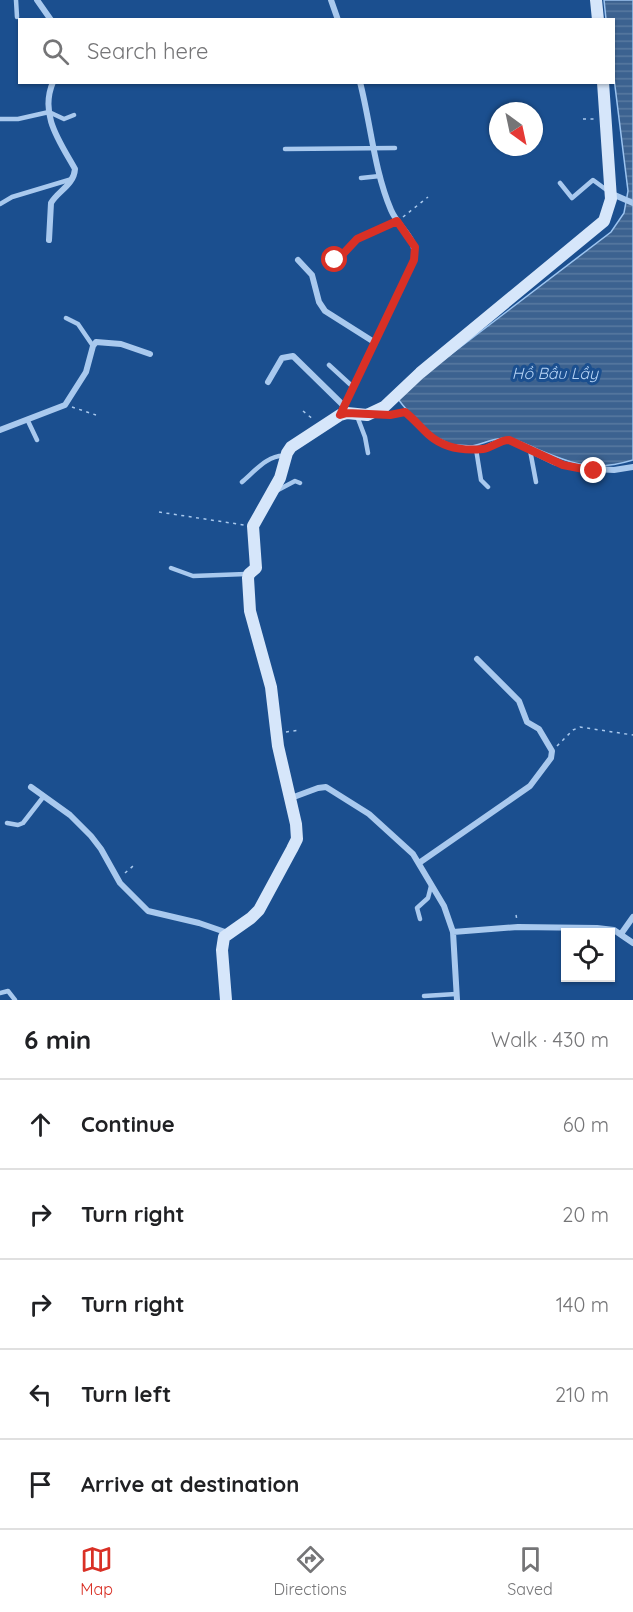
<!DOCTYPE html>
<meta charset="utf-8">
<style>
body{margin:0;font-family:Quicksand,sans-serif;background:#f2f2f2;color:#202124}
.controls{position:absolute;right:18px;bottom:18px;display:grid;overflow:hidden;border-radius:0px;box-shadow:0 2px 4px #0004}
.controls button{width:54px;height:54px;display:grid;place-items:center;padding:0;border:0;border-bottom:2px solid #e0e0e0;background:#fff;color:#202124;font:30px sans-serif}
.compass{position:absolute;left:489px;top:102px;width:54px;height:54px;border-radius:50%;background:#fff;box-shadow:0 2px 4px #0004;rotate:147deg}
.stop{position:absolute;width:18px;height:18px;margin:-14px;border:4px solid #d93025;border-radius:50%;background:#fff}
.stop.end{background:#d93025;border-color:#fff;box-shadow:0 2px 6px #0008}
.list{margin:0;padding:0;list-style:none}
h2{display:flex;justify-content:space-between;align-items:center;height:78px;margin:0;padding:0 24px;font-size:26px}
h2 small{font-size:20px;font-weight:400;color:#757577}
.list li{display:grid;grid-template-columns:39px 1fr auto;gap:18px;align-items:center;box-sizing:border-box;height:90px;padding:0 24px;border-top:2px solid #e0e0e0}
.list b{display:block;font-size:22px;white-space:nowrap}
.list em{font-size:20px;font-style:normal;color:#757577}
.icon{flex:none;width:33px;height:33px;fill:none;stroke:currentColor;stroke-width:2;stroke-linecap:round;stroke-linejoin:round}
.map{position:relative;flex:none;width:633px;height:1000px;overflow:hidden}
.search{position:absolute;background:#fff;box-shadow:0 2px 4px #0004;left:18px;right:18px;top:18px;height:66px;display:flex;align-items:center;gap:15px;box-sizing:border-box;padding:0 21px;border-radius:0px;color:#757577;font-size:22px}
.sheet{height:528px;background:#fff}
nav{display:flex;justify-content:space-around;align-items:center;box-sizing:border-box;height:84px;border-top:2px solid #e0e0e0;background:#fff;font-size:16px;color:#757577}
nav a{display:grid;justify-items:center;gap:3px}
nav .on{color:#d93025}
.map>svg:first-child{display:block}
.water{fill:url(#water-rules);stroke:#9cc4f0;stroke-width:1.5}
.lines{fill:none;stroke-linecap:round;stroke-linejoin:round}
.path{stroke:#a9c9ee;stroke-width:1.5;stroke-dasharray:3 4.5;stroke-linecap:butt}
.lane{stroke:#a9c9ee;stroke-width:4.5}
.street{stroke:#a9c9ee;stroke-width:6}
.secondary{stroke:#d6e6fa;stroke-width:12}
.route{stroke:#d93025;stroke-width:8}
.labels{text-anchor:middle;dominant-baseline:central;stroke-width:6;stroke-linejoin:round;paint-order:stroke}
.water-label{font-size:16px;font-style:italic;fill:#b5d3f5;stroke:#1b4f8f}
</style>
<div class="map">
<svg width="633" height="1000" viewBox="0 0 633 1000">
<defs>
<pattern id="water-rules" width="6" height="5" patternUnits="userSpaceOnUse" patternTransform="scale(1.5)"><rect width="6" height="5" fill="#3c6290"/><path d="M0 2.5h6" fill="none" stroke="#597aa1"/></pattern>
</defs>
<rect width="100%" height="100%" fill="#1b4f8f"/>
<path class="water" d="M 604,0 L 633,0 L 633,460 C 594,472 575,465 539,450 C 530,446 519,440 509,439 C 486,435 472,457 441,442 C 429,435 407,411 398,399 L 412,384 L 611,232 L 624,213 L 628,191 L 614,78 L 614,20 L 606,19 Z"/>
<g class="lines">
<path class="path" d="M 583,119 L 595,119
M 403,217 L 428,197
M 72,407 L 96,415
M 303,411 L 314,420
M 159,512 L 244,525
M 286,732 L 300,730
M 557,746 L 573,730 L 580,727 L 633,735
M 125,873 L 133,866
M 516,915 L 517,920"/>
<path class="lane" d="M 16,0 L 17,17
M 0,119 L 18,119 L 49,112 L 64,119 L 74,115
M 285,149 L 395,148
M 361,178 L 380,176
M 560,183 L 572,198 L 593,180 L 608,191
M 0,204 L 12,197 L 72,179
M 326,261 L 339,258 L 357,239 L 397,221
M 66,318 L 78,324 L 93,346
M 329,365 L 353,387
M 357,416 L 365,437 L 368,453
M 28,421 L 37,440
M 476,449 L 481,480 L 488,487
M 530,450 L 536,482
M 242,482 C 255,471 268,454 286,456
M 278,490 L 295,481 L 300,483
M 171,568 L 193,576 L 246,574
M 7,823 L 18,825 L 23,823 L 44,796
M 420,919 L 417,908 L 428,898 L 431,886
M 0,993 L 8,991 L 15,1000
M 424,996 L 456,994"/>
<path class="street" d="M 37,0 L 51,20
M 331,0 L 338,20
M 610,193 L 633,203
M 49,240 L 51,203 C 58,191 74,185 75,169 C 60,142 39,115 53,82
M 298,260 L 312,275 L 319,302 L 325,311 L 374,342
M 268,382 L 282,358 L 293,356 L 344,406
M 376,413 L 390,415 L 405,412 L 432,438 L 451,447 L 485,449 L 500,441 L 509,440 L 554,462 L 576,468 L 614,470 L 633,467
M 340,414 L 414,260 C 418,237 399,229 391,210 C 374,170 371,125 360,82
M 0,430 L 65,405 L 86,372 L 93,346 L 96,342 L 121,344 L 150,354
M 31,787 L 70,815 L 91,836 L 101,849 L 120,883 L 148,911 L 199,923 L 228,933
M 291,798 L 318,788 L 326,787 L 369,814 L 413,854 L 444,906 L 453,932 L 457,1000
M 419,863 L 530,786 L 551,758 L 552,751 L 539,729 L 527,722 L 519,701 L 477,659
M 453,932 L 518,927 L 597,928 L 614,930 L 633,943
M 621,934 L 633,917"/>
<path class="secondary" d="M 596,0 L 598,20
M 226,1000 L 222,950 L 224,937 L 251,918 L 259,910 L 292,849 L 297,839 L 296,824 L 278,746 L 271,687 L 250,611 L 248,578 L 249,574 L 256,568 L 253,526 L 280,478 L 287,453 L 291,447 L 340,415 L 347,413 L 367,415 L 384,407 L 420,373 L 604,221 L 611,199 L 603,82"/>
</g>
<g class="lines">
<path class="route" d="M 335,260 L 343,254 L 357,239 L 397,221 L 415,247 L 414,260 L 340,415 L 347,413 L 390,415 L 405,412 C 414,419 421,428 429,435 C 444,448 464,451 483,449 C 492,448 499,440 509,440 L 563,465 L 594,471"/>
</g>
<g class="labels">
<g class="water-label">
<text x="555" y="373">Hồ Bầu Lầy</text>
</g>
</g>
</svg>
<div class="controls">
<button><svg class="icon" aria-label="locate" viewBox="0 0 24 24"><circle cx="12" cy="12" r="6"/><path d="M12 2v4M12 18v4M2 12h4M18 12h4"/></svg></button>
</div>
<svg class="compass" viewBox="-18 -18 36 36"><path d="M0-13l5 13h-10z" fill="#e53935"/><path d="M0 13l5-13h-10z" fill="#757577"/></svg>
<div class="stop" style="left:335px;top:260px"></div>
<div class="stop end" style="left:594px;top:471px"></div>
<div class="search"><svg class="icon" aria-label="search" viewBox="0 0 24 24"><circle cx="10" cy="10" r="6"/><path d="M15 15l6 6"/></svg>Search here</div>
</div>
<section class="sheet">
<h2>6 min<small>Walk · 430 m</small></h2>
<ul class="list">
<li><svg class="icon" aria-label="ahead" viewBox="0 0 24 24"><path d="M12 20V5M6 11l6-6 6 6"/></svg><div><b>Continue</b></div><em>60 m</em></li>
<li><svg class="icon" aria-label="right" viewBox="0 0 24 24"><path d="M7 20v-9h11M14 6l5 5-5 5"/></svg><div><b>Turn right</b></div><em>20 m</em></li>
<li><svg class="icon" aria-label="right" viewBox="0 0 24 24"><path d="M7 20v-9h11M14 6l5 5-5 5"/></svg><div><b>Turn right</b></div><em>140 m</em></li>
<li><svg class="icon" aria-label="left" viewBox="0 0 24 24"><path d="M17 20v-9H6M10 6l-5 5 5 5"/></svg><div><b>Turn left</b></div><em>210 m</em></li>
<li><svg class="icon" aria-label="arrive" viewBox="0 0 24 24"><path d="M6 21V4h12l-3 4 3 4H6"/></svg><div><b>Arrive at destination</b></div></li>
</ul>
</section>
<nav>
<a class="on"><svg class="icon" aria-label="map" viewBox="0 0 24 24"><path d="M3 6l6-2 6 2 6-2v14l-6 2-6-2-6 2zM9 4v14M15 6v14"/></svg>Map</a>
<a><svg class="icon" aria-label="directions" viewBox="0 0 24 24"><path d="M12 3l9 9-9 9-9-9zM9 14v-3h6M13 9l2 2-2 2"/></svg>Directions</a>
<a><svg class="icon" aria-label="saved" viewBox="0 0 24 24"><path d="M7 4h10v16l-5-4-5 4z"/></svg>Saved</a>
</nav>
